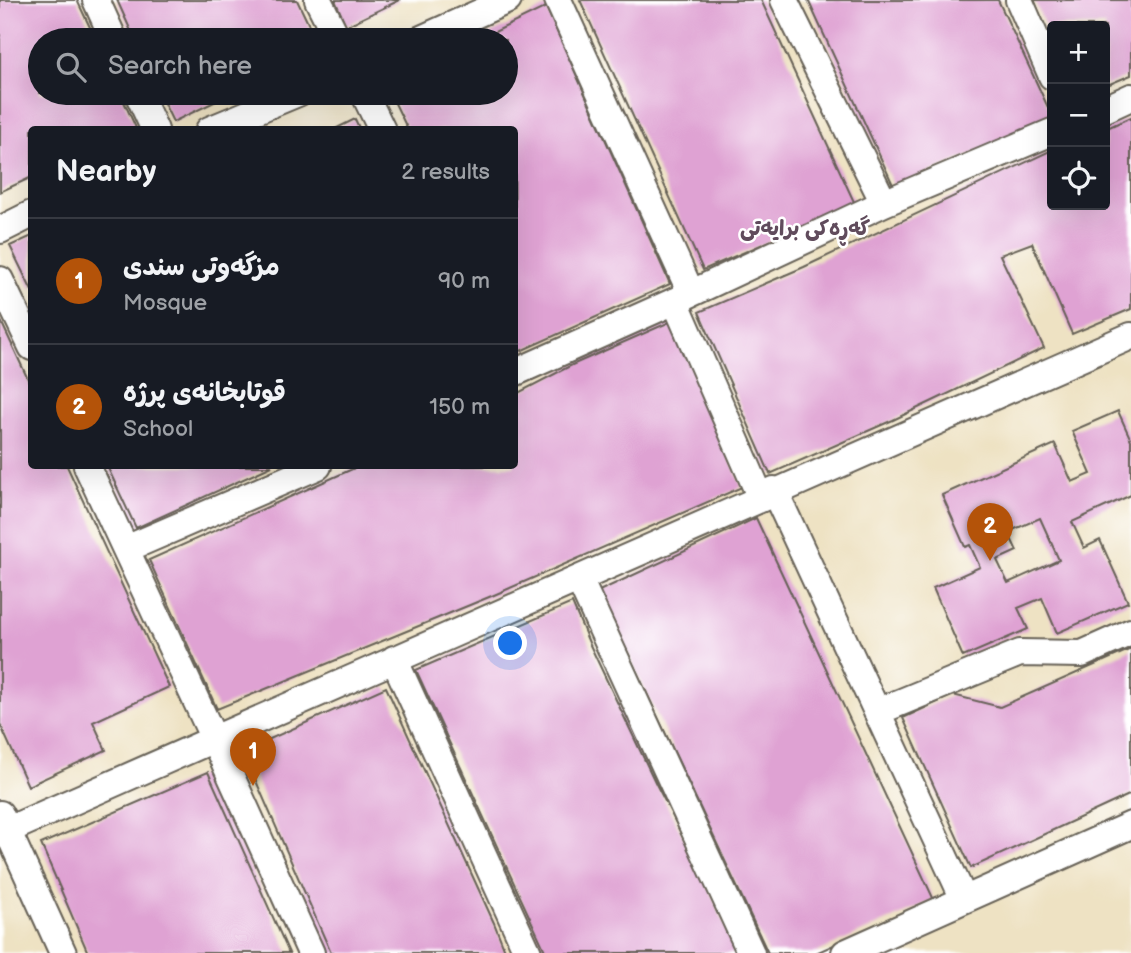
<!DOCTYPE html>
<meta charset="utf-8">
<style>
body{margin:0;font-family:"Balsamiq Sans","Playpen Sans Arabic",sans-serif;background:#20242c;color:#f1f3f6}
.controls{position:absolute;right:21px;top:21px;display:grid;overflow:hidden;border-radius:7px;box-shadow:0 7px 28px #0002}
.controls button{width:63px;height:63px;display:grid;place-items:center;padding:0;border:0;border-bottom:2px solid #363941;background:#171b24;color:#f1f3f6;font:35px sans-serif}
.you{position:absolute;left:511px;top:644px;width:24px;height:24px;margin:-18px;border:5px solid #fff;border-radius:50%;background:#1a73e8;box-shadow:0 0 0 10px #1a73e833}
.badge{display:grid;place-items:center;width:46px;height:46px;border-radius:50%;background:#b45309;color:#fff;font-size:23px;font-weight:700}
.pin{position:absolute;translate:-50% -58px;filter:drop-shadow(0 2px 4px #0008)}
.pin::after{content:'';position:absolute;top:37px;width:24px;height:21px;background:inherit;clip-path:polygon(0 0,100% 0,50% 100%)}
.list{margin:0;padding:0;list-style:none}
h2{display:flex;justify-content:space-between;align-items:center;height:91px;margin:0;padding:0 28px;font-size:30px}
h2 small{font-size:23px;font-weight:400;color:#9ea1a6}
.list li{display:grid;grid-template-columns:46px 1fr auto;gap:21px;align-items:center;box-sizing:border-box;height:126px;padding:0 28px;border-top:2px solid #363941}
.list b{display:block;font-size:26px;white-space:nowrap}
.list p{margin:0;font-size:23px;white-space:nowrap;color:#9ea1a6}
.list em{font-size:23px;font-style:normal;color:#9ea1a6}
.icon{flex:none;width:38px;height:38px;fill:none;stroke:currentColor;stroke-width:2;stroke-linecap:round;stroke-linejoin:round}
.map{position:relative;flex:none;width:1131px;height:953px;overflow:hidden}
.search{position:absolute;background:#171b24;box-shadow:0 7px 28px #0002;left:28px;top:28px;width:490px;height:77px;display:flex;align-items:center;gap:18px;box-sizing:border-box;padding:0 24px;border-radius:38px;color:#9ea1a6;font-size:26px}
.panel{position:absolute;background:#171b24;box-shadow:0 7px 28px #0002;left:28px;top:126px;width:490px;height:343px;border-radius:7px}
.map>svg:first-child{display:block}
.building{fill:#dfa2d3;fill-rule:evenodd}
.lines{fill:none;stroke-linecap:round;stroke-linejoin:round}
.minor-casing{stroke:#666156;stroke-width:30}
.minor{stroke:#fff;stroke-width:26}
.labels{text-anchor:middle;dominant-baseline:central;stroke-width:5;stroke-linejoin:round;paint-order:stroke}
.neighbourhood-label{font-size:21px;font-weight:bold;fill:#604b5c;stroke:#fff}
</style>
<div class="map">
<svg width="1131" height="953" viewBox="0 0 1131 953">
<rect width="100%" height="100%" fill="#fff"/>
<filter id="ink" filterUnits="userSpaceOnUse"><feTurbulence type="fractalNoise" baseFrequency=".0143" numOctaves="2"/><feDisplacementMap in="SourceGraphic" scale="14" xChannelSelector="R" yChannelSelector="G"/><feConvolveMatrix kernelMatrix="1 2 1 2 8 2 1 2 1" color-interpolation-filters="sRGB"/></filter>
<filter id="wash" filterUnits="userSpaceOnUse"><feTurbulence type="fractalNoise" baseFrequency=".00686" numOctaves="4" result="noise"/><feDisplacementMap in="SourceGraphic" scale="28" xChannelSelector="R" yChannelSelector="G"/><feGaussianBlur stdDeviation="1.57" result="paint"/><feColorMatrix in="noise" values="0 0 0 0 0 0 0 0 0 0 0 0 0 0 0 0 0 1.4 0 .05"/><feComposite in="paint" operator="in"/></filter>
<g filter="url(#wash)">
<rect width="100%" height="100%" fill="#eee2c3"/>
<g id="blocks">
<path class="building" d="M 0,0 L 77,0 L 96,40 L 40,40 L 40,93 L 120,93 L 136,128 L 132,130 L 32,130 L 32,177 L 0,192 Z
M 117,0 L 297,0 L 316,40 L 135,40 Z
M 335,0 L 400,0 L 346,26 Z
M 580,0 L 761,0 L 855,204 L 703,270 Z
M 808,0 L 998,0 L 1052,116 L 1052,121 L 894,187 Z
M 1034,0 L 1131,0 L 1131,75 L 1105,86 L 1105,26 L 1052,26 L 1052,43 Z
M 546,7 L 670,284 L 516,353 L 514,130 L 408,130 L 390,93 L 506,93 L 506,40 L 478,40 Z
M 159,93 L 233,93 L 173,122 Z
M 1131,117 L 1131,309 L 1072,334 L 1032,243 L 1000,255 L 1044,348 L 893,420 L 770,474 L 699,312 L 804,267 L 1052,150 L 1052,205 L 1105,205 L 1105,129 Z
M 355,119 L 360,130 L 333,130 Z
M 32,236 L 32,291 L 10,246 Z
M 0,319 L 32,388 L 32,466 L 67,466 L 169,687 L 93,722 L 106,750 L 28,786 L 0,724 Z
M 672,321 L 742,487 L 494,595 L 217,709 L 149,560 L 359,466 L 514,466 L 514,395 L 572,365 Z
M 1118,411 L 1131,440 L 1131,495 L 1072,522 L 1084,548 L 1100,540 L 1128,602 L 1057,633 L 1042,598 L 1018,608 L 1028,629 L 963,657 L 933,588 L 980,567 L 970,545 L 965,547 L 942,495 L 1055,444 L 1072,482 L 1091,474 L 1072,431 ZM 1040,518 L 1059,560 L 1008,583 L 997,560 L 1017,551 L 1008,532 Z
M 107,466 L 272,466 L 136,528 Z
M 756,518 L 934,900 L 816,953 L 768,953 L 599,591 Z
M 572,603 L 590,645 L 656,784 L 702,873 L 737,953 L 546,953 L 416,670 Z
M 1131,649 L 1131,794 L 971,868 L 903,718 L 953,695 L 1000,707 Z
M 386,687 L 494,923 L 506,953 L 331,953 L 243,751 Z
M 208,772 L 289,953 L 88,953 L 41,844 Z"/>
</g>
</g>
<g filter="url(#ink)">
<use href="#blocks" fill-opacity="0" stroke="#666156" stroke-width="2"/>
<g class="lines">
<g class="minor-casing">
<path id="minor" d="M 96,0 L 114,40
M 318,0 L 338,40
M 558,0 L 691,293
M 784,0 L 884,203
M 1019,0 L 1052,76
M 419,40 L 508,0
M 138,93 L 155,130
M 364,93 L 382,130
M 1105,109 L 1131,97
M 209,130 L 298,93
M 0,230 L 32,214
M 0,280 L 32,347
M 675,301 L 760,496
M 514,373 L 675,301 L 884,203 L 1052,132
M 87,466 L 214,739 L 311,953
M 774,490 L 964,899
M 126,549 L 318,466
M 579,579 L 751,953
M 394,659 L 528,953
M 877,712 L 1020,653 L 1082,654 L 1131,632
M 0,814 L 63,953
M 8,830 C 382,665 755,498 1131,336
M 845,953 L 1131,825"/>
</g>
<use href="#minor" class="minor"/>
</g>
</g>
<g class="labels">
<g class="neighbourhood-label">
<text x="805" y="228">گەڕەکی برایەتی</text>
</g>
</g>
</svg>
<div class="controls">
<button>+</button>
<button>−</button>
<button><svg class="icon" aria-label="locate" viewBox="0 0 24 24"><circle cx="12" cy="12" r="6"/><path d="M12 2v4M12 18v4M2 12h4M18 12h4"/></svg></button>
</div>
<div class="you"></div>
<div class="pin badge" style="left:253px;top:786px">1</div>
<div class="pin badge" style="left:990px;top:561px">2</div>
<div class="search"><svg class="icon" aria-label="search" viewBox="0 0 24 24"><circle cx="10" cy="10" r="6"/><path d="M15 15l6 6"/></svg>Search here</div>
<section class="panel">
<h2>Nearby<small>2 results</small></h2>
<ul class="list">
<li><span class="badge">1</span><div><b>مزگەوتی سندی</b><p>Mosque</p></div><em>90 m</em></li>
<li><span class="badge">2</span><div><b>قوتابخانەی پرژە</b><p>School</p></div><em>150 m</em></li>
</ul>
</section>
</div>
